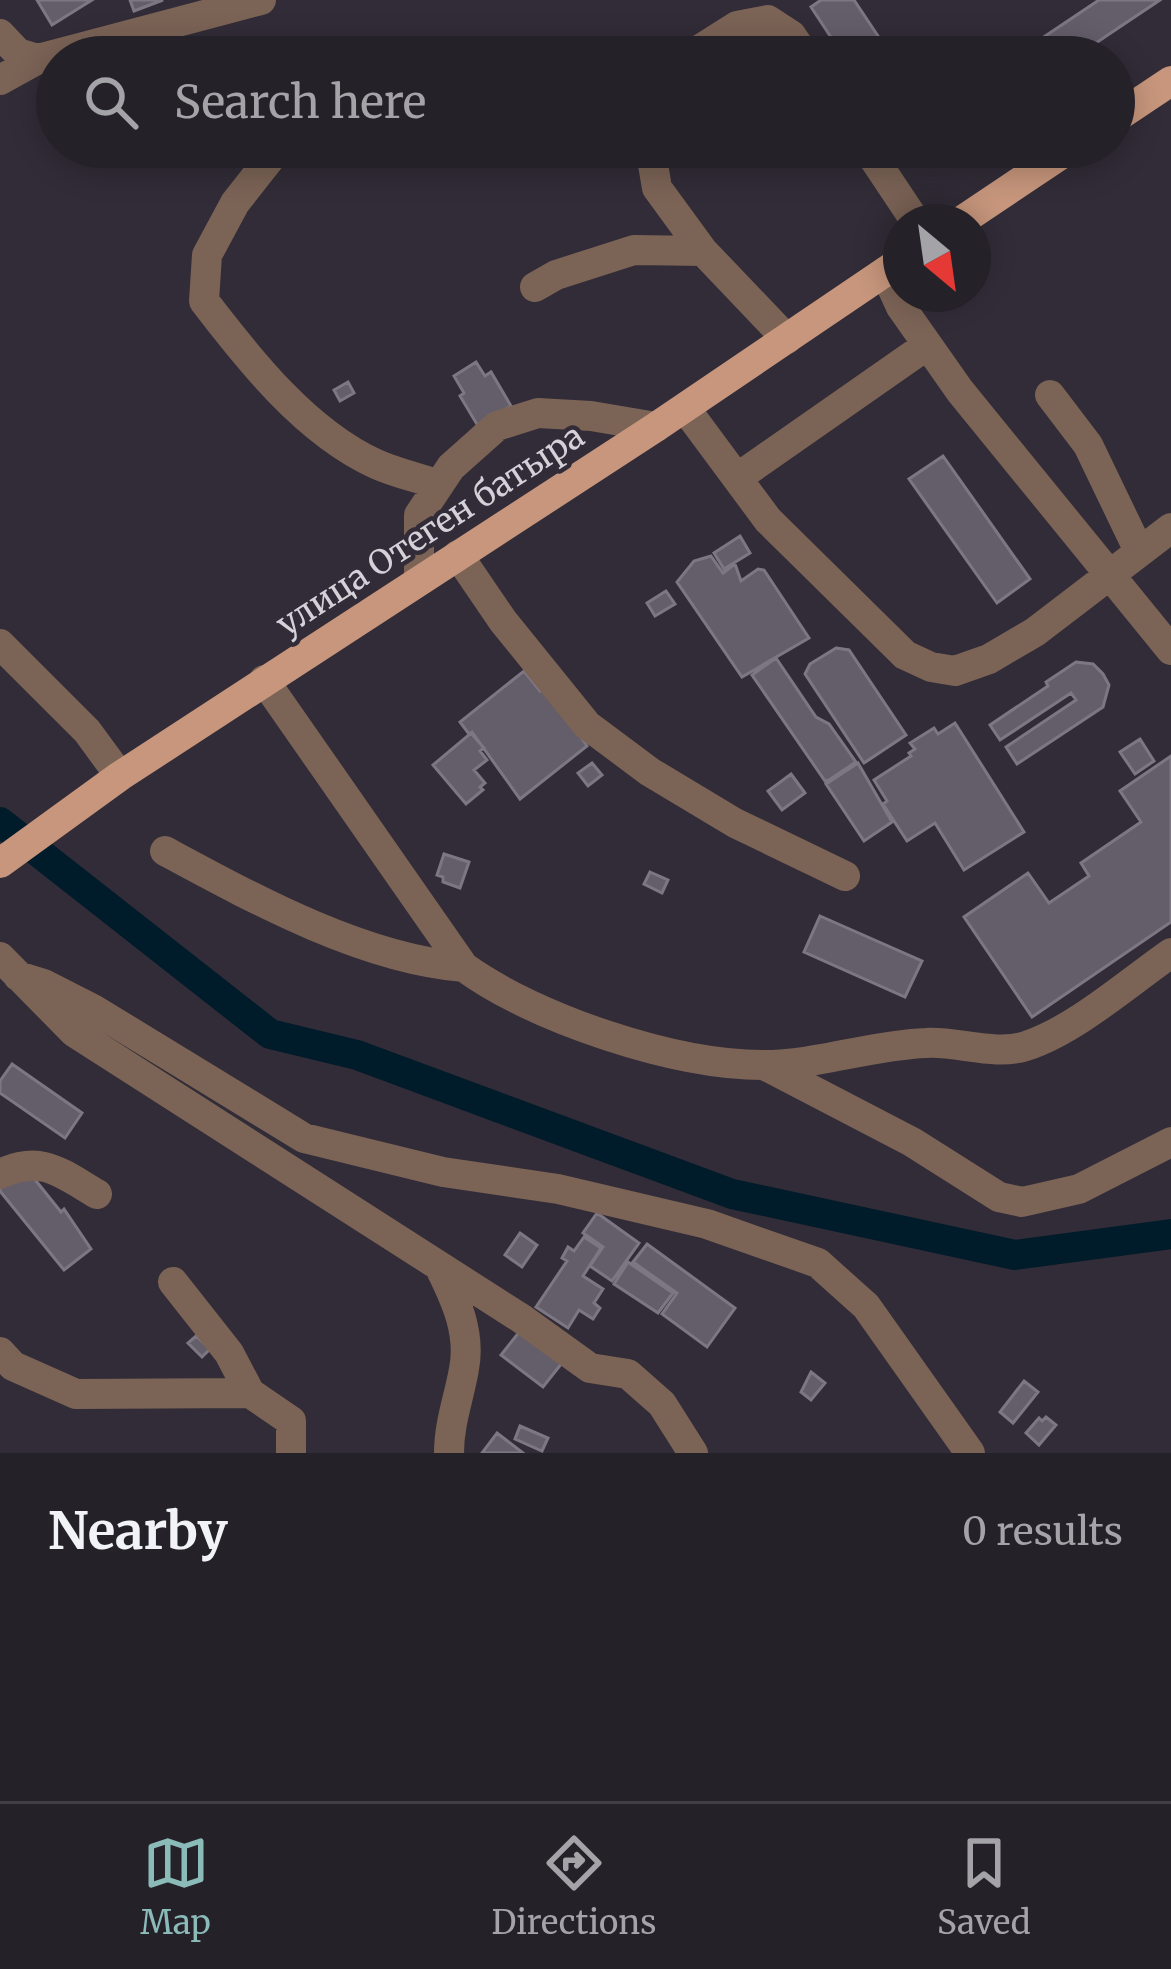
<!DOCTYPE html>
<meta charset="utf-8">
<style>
body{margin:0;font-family:Merriweather,serif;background:#2d2931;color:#f1f3f6}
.compass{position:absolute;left:883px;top:204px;width:108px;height:108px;border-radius:50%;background:#252129;box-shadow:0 6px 30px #0003;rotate:151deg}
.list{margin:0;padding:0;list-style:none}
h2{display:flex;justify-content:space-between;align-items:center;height:156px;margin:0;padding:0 48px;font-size:51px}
h2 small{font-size:39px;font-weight:400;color:#a3a3a8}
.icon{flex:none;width:66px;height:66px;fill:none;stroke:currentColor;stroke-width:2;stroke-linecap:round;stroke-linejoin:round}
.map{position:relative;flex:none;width:1171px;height:1453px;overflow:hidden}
.search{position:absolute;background:#252129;box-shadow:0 6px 30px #0003;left:36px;right:36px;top:36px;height:132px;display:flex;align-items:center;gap:30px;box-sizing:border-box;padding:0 42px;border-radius:66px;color:#a3a3a8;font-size:45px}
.sheet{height:348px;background:#252129}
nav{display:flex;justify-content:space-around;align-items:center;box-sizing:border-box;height:168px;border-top:3px solid #423e46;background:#252129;font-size:33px;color:#a3a3a8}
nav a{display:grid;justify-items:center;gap:6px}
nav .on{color:#8bbbb9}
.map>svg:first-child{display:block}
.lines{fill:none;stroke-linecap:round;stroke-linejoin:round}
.canal{stroke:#001b2a;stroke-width:30}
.building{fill:#645e6a;stroke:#7d7784;stroke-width:3}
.minor{stroke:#7b6356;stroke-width:30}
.major{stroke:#c7967c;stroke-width:30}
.labels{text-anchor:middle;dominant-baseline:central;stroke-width:9;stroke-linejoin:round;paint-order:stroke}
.street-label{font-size:33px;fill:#d5d1d8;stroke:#312c37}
</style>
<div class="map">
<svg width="1171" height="1453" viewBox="0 0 1171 1453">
<rect width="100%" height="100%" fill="#312c37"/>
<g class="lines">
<path class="canal" d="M 0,822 L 270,1034 L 357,1055 L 732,1194 L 1015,1255 L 1171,1234"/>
</g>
<path class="building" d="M 37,0 L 92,0 L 52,25 Z
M 130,0 L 163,0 L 134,11 Z
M 821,0 L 854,0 L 892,57 L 844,57 L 811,7 Z
M 1099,0 L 1160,0 L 1075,57 L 1014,57 Z
M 905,147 L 940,147 L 916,163 Z
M 476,362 L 485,376 L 491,372 L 511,406 L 478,426 L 460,396 L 464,393 L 454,376 Z
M 348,382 L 354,393 L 340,401 L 334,390 Z
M 943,456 L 1030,579 L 997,603 L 909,479 Z
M 740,536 L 750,553 L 724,569 L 714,553 Z
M 711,556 L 723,573 L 735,564 L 741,581 L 758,569 L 764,570 L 809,638 L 742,677 L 677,582 L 694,561 Z
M 666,591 L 675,604 L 655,616 L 647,603 Z
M 836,648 L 849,650 L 906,735 L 864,763 L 805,674 L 810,664 Z
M 776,658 L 816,717 L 829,724 L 856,762 L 829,780 L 825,781 L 752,675 Z
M 1076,662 L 1093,664 L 1103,674 L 1109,685 L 1103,707 L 1017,764 L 1006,747 L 1076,700 L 1071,693 L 1000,740 L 990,725 L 1048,686 L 1046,682 Z
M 524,671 L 540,691 L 545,686 L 587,746 L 520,799 L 472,732 L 469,734 L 460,722 Z
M 955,723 L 1024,832 L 964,870 L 935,823 L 907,841 L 883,804 L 887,801 L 874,780 L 911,756 L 909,753 L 915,749 L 910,743 L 934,728 L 938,734 Z
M 471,733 L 484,748 L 480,751 L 487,760 L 474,770 L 485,783 L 480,787 L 483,790 L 466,804 L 433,765 Z
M 1140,739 L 1154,761 L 1135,774 L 1120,752 Z
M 1171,756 L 1171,922 L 1032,1017 L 964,917 L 1028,873 L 1049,903 L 1089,876 L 1081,863 L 1141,822 L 1120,791 Z
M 592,763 L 602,775 L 588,786 L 578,773 Z
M 858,763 L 892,822 L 864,841 L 826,784 Z
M 791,774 L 805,793 L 782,810 L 768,791 Z
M 444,854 L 469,862 L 460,888 L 443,882 L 443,877 L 437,875 Z
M 650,872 L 668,880 L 662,893 L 644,884 Z
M 820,916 L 922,961 L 905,997 L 804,952 Z
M 12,1064 L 82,1113 L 65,1138 L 0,1093 L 0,1081 Z
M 24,1166 L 61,1212 L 64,1209 L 91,1249 L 64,1270 L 0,1191 L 0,1185 Z
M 597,1213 L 639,1243 L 612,1281 L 590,1266 L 603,1247 L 583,1233 Z
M 520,1233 L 537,1245 L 522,1267 L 505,1255 Z
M 584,1237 L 601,1248 L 583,1276 L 603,1289 L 594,1303 L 600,1308 L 593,1319 L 579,1310 L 568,1328 L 536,1307 L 567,1261 L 562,1258 L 568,1247 L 574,1251 Z
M 647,1244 L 735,1308 L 707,1347 L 662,1314 L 677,1293 L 633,1262 Z
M 628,1262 L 673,1293 L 658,1313 L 614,1284 Z
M 520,1331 L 562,1363 L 543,1387 L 501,1355 Z
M 196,1336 L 210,1349 L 202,1357 L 188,1343 Z
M 811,1372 L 825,1383 L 811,1400 L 801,1392 Z
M 1024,1381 L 1038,1392 L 1013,1423 L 1000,1412 Z
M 1046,1417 L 1056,1425 L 1039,1445 L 1026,1433 L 1039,1418 L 1042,1421 Z
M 520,1426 L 548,1438 L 542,1451 L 515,1439 Z
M 497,1433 L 523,1453 L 482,1453 Z"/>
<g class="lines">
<path class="minor" d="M 0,34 L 18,53 L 38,59 L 261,0
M 688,57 L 737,26 L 768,20 L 791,35 L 806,57
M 0,80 L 38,59
M 279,147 L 235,203 L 207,255 L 204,301 C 250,361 306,432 376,464 C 396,473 419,478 439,485
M 650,147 L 657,188 L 703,251 L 787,339
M 866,147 L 916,222
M 885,272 L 901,307 L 960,391 L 1171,650
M 535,287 L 556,275 L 634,250 L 703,251
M 1050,395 L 1088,445 L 1139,551
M 685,408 L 768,520 L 905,655 L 931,667 L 955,671 L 989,659 L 1035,632 L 1171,528
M 737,478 L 926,346
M 458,555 L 503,621 L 587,725 L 650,772 L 735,823 L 845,876
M 419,580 L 419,515 L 451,467 L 497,426 L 538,413 L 591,416 L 656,427
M 0,644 L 87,731 L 120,776
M 264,680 L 464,967 C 536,1019 674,1065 763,1065 C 818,1065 872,1045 926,1043 C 957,1041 996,1056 1026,1046 C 1075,1030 1128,983 1171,953
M 165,851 C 254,899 363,959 464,967
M 0,957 L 74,1032 L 522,1319 L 590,1368 L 628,1374 L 662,1404 L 693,1453
M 18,976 L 44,984 L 93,1009 L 304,1138 L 443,1172 L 558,1189 L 707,1224 L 818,1263 L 866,1306 L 970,1453
M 764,1065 L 912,1142 L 999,1197 L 1022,1202 L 1079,1189 L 1171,1142
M 0,1174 C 41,1154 61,1173 97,1194
M 440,1268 C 456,1300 471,1333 464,1369 C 459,1398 449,1423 449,1453
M 173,1282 L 229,1353 L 250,1393
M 0,1352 L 13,1366 L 76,1394 L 250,1393 L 291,1421 L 291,1453"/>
<path class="major" d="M 1114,119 L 1171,81
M 960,222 L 1072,147
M 0,863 L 120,776 L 656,427 L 901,261"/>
</g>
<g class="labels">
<g class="street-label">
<text transform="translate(430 530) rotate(-33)">улица Отеген батыра</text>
</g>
</g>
</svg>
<svg class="compass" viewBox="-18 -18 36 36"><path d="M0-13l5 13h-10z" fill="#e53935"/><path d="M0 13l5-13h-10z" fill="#a3a3a8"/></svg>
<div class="search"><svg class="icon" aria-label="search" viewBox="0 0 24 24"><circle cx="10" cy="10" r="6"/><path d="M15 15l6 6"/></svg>Search here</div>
</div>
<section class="sheet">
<h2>Nearby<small>0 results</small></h2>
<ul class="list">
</ul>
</section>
<nav>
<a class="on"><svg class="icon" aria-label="map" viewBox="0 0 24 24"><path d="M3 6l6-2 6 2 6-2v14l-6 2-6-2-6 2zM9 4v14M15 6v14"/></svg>Map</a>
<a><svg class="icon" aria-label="directions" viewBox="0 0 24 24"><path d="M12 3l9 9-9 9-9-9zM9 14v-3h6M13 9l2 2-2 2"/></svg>Directions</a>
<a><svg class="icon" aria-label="saved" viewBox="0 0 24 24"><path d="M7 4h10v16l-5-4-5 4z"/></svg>Saved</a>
</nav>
